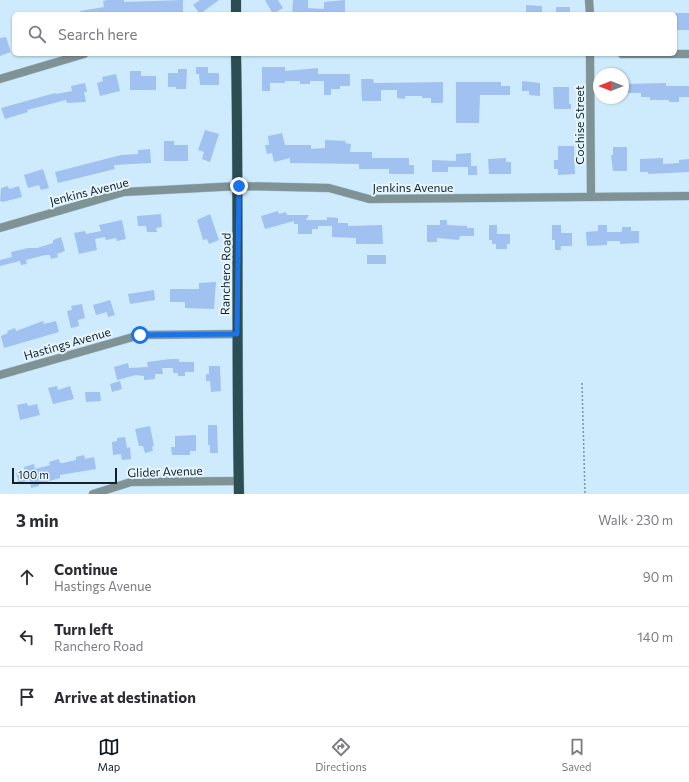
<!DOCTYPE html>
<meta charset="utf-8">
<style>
body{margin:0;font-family:Commissioner,sans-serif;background:#f7f7f7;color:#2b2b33}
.compass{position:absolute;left:593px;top:68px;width:36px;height:36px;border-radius:50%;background:#fff;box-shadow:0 1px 3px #0004;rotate:270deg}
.scale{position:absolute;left:12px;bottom:10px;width:105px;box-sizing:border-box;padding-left:4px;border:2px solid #132129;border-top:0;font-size:11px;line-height:14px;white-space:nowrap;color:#132129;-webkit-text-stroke:3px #e7f6fe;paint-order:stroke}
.stop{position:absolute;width:12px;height:12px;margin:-9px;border:3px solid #1a73e8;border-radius:50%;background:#fff}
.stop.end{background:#1a73e8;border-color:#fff;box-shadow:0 1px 4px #0008}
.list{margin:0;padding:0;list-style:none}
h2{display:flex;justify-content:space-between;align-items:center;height:52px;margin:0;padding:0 16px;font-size:17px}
h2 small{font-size:13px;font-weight:400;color:#7c7c81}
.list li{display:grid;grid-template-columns:26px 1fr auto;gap:12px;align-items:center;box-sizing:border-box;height:60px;padding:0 16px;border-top:1px solid #e1e1e2}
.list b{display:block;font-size:15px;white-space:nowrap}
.list p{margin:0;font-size:13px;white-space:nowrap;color:#7c7c81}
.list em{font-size:13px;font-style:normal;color:#7c7c81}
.icon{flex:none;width:22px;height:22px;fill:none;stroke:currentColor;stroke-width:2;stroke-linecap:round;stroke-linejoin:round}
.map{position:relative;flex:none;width:689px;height:494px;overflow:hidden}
.search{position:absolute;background:#fff;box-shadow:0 1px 3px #0004;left:12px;right:12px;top:12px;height:44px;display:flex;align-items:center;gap:10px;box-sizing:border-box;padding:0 14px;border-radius:6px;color:#7c7c81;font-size:15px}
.sheet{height:232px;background:#fff}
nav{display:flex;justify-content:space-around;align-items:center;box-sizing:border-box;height:56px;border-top:1px solid #e1e1e2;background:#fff;font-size:11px;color:#7c7c81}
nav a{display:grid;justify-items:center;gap:2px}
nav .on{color:#111827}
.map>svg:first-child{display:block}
.building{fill:#a1c1f1}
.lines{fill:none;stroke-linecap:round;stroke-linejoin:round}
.minor-casing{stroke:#acc7d6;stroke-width:9}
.major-casing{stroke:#acc7d6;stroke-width:11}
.path{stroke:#7d94a2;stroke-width:1.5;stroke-dasharray:2 2;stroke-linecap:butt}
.minor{stroke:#7f9295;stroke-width:8}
.major{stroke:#2b4e53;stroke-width:10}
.route{stroke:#1a73e8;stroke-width:5}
.labels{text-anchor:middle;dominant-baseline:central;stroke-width:4;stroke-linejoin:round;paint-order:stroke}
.street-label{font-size:12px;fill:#132129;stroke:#e7f6fe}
</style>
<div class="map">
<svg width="689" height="494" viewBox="0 0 689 494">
<rect width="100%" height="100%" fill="#cdebfc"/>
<path class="building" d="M 107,0 L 124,0 L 124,2 L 183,0 L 183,12 L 81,14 L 80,11 L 104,7 L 103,1 Z
M 200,0 L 219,0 L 200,14 L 193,5 Z
M 265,0 L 278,0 L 283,8 L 273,14 Z
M 293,0 L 308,0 L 308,8 L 324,9 L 324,2 L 345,0 L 345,14 L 292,14 Z
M 526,5 L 542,6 L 542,14 L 526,14 Z
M 556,7 L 570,7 L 570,14 L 556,14 Z
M 675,13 L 689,13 L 689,30 L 675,30 Z
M 6,37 L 11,52 L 0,56 L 0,38 Z
M 196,67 L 208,67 L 208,73 L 219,73 L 219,85 L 200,85 L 199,74 L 196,74 Z
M 262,67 L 285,67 L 285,71 L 318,68 L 318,74 L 350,74 L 350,86 L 340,86 L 340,89 L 331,89 L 331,95 L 324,95 L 324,81 L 310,81 L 310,84 L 300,84 L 300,81 L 285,81 L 285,83 L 270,83 L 270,91 L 262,91 Z
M 178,69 L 187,69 L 186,89 L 176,89 L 176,87 L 168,87 L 168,73 L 178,73 Z
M 130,71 L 141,71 L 141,76 L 156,76 L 156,90 L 130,90 Z
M 116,74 L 120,91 L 100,96 L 97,83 L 103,81 L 102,77 Z
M 361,79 L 373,79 L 374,83 L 443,82 L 443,103 L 431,103 L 431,98 L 422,98 L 422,96 L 405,96 L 405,99 L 397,98 L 397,90 L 381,90 L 381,101 L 362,101 Z
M 522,81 L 540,83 L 540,96 L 529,95 L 529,91 L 522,91 Z
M 456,82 L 501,82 L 501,86 L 510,86 L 510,95 L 480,95 L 479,123 L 456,123 Z
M 85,83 L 87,92 L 84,92 L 86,102 L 67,103 L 66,100 L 27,110 L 28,112 L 5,119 L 1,108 L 55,93 L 56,94 L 72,91 L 71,86 Z
M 666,83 L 666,86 L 689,86 L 689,97 L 679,97 L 679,102 L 669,102 L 669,100 L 650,100 L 650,97 L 641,97 L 641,93 L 623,93 L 623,84 Z
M 553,87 L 569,87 L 569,104 L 571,104 L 571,109 L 554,109 Z
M 205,130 L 219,134 L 210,162 L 202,159 L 204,152 L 198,150 Z
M 282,133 L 285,145 L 311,145 L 311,149 L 325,148 L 325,140 L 346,141 L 345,143 L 351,144 L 350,152 L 372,152 L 372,158 L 409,158 L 409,165 L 414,165 L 414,174 L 389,174 L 389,169 L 359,169 L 359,164 L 290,163 L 290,158 L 274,162 L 272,153 L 267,154 L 265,145 L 269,145 L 268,136 Z
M 164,141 L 174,141 L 174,145 L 188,145 L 188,161 L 164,161 Z
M 558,146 L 574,146 L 575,174 L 558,175 L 558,169 L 554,169 L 554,160 L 558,160 Z
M 613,147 L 627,147 L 627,171 L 613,171 L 611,155 L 613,155 Z
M 150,149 L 151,163 L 114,165 L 115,169 L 58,183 L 55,172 L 121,155 L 138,154 L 138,150 Z
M 471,153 L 471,166 L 477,166 L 477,175 L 468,175 L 468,167 L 448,167 L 448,172 L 432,172 L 432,160 L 456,161 L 456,154 Z
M 506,158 L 506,162 L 511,162 L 511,174 L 489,174 L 488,159 Z
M 663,158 L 663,164 L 679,163 L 679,160 L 689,159 L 689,172 L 648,174 L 648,172 L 640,172 L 640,159 Z
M 43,169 L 49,188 L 41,190 L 39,185 L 28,188 L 24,175 Z
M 8,186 L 9,189 L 19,186 L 22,197 L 3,202 L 0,201 L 1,188 Z
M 278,211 L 279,214 L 286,212 L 287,215 L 309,215 L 306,220 L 327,220 L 327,217 L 338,218 L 338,223 L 348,223 L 348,226 L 382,225 L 383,244 L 356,244 L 356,238 L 332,237 L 332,226 L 318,226 L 318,229 L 312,229 L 312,234 L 298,234 L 298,224 L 294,224 L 294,221 L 265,229 L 261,216 Z
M 161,214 L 162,227 L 156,228 L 157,232 L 147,232 L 146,226 L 138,226 L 137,216 Z
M 210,214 L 219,240 L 209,244 L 207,239 L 203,240 L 197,220 Z
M 122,220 L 126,239 L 117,241 L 116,238 L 106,240 L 105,237 L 95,239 L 97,250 L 79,254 L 74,233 L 85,231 L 86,234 L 101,231 L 99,225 Z
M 440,220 L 447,220 L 447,225 L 467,226 L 467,228 L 474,228 L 474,236 L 460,236 L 459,240 L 437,238 L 437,242 L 427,242 L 427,225 L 440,225 Z
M 489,225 L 497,225 L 497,234 L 510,234 L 510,244 L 507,244 L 507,249 L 496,249 L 496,244 L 492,244 L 492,240 L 489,240 Z
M 552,225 L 561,225 L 561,233 L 572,233 L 572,246 L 561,246 L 561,250 L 555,250 L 555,240 L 552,240 Z
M 598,225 L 607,225 L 607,232 L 622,232 L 622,227 L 631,227 L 631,231 L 639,231 L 639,243 L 620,244 L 620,241 L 607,241 L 607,245 L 587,246 L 586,232 L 598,231 Z
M 61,237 L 65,251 L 57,254 L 58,257 L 51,259 L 50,255 L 45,255 L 26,260 L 27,264 L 21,265 L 20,261 L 0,266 L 0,260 L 12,257 L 11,252 L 28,248 L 37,248 L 53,243 L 53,240 Z
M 367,255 L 386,255 L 386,264 L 367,264 Z
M 216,282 L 214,309 L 185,308 L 185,302 L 170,302 L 170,289 L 199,289 L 199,283 Z
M 154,290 L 155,300 L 130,304 L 128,294 Z
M 110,300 L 115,315 L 108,317 L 107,312 L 96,315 L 93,305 Z
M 82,304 L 85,318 L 78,320 L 79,326 L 71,328 L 67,311 L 72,310 L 71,306 Z
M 43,321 L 44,324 L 56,321 L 59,332 L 4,348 L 1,336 L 8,333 L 7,331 L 15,328 L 16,331 Z
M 170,359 L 179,359 L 179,362 L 194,362 L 194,372 L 185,372 L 185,376 L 178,376 L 178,373 L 173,373 L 173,368 L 162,368 L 163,374 L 155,374 L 155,379 L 144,380 L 144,376 L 136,375 L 117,380 L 114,367 L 128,363 L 129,368 L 148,367 L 147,362 Z
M 209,366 L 220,366 L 221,391 L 211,392 L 210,381 L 206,381 L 206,374 L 209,374 Z
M 120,381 L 122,389 L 112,392 L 110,384 Z
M 57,386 L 58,390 L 70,386 L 74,399 L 53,404 L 48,388 Z
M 85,392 L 100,392 L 101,401 L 86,402 Z
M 27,403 L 28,406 L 37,404 L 40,415 L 20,420 L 17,405 Z
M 208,425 L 217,425 L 218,453 L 210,453 L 210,445 L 208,445 Z
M 150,426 L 154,446 L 152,447 L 153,451 L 145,453 L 143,446 L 139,446 L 135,429 Z
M 196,435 L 196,451 L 190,451 L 190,455 L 172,455 L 171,447 L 175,447 L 175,436 Z
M 125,437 L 127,448 L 130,447 L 131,459 L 122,460 L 121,454 L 113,455 L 112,442 L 117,441 L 117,438 Z
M 84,455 L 85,459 L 94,457 L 96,469 L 60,475 L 60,478 L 39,484 L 39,486 L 31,488 L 30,480 L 19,483 L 16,473 L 25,471 L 24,467 L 34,464 L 35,469 L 50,465 L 49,462 L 59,459 L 60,463 L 63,463 L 76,460 L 76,457 Z"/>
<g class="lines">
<g class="minor-casing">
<path id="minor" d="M 589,0 L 590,14
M 590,54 L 591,197
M 622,54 L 689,54
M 0,79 L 84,54
M 0,228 L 124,192 L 239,186 L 329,188 L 369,199 L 689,196
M 0,375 L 140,335 L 237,334
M 93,494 L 131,482 L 239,481"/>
</g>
<g class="major-casing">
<path id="major" d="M 236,0 L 236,14
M 236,54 C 239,201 236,347 239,494"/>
</g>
<path class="path" d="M 582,383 L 585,494"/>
<use href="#minor" class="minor"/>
<use href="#major" class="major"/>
</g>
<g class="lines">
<path class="route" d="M 140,335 L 237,334 L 239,186"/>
</g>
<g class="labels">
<g class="street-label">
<text transform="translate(579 125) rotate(-90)">Cochise Street</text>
<text x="413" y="187">Jenkins Avenue</text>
<text transform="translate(89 191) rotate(-14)">Jenkins Avenue</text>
<text transform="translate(225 274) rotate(-89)">Ranchero Road</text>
<text transform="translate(67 343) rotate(-16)">Hastings Avenue</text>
<text transform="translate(165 471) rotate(-2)">Glider Avenue</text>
</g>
</g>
</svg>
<svg class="compass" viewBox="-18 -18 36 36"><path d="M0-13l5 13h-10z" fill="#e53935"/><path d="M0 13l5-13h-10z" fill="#7c7c81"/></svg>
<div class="scale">100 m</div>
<div class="stop" style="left:140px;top:335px"></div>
<div class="stop end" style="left:239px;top:186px"></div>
<div class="search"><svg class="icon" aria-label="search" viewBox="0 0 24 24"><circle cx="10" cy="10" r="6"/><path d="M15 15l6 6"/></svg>Search here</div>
</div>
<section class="sheet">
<h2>3 min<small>Walk · 230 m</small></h2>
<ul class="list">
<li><svg class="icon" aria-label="ahead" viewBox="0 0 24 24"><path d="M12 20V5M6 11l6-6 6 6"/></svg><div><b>Continue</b><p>Hastings Avenue</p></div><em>90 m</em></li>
<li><svg class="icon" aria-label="left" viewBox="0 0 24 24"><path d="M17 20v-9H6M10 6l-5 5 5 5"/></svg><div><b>Turn left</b><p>Ranchero Road</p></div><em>140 m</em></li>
<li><svg class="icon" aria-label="arrive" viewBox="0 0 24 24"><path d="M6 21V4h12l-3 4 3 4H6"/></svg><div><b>Arrive at destination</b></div></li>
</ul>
</section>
<nav>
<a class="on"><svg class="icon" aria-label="map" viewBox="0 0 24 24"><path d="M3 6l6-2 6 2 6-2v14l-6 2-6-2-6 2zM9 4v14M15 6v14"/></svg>Map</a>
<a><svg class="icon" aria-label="directions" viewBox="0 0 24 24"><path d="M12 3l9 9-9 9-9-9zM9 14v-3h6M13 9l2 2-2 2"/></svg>Directions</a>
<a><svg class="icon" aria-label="saved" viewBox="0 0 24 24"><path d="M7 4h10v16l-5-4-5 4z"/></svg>Saved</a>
</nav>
